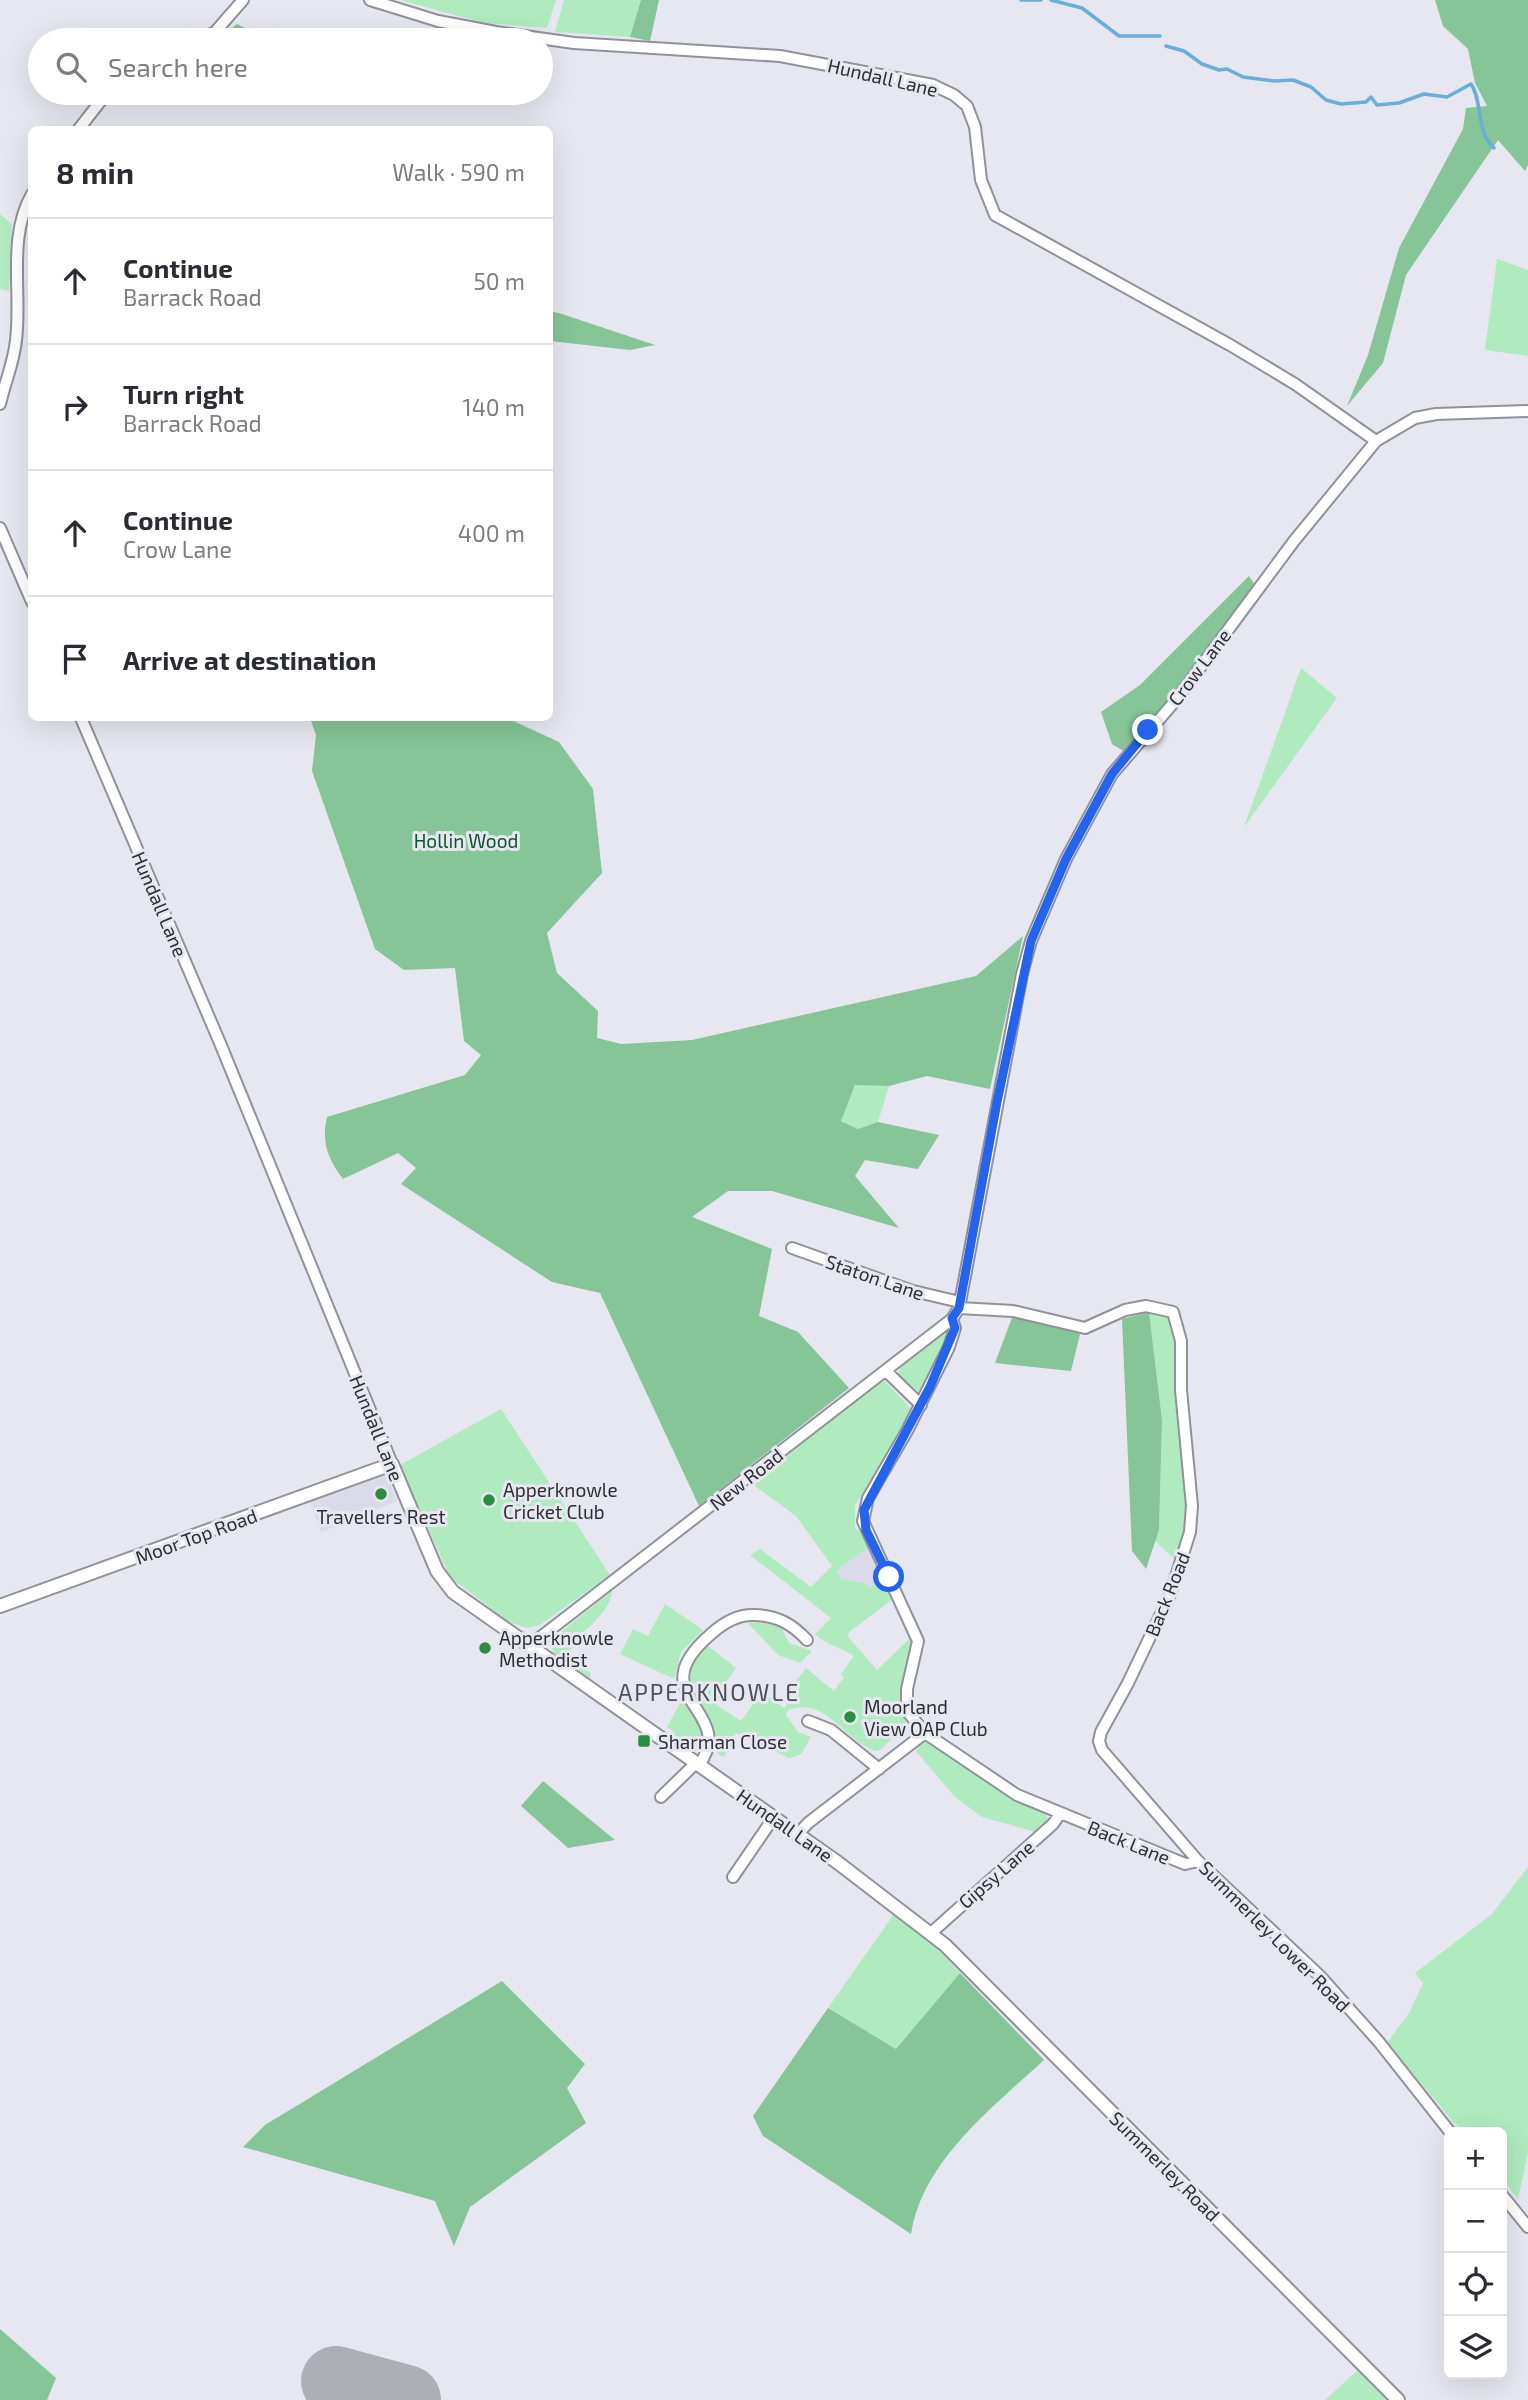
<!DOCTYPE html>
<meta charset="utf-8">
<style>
body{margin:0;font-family:"Exo 2",sans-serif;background:#f2f2f3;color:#2b2b33}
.controls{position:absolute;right:21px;bottom:21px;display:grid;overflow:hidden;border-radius:10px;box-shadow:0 7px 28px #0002}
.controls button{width:63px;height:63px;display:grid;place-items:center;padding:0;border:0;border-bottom:2px solid #e1e1e2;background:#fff;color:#2b2b33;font:35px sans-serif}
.stop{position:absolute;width:21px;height:21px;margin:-16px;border:5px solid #2563eb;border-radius:50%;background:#fff}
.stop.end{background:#2563eb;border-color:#fff;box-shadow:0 2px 7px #0008}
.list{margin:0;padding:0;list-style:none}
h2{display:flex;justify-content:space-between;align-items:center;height:91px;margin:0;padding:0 28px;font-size:30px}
h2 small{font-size:23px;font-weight:400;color:#7c7c81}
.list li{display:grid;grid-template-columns:46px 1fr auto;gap:21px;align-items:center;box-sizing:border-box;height:126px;padding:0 28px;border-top:2px solid #e1e1e2}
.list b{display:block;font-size:26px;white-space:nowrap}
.list p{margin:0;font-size:23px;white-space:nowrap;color:#7c7c81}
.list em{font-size:23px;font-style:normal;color:#7c7c81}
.icon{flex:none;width:38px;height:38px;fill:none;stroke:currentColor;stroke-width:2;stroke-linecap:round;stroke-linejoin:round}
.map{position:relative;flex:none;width:1528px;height:2400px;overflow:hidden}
.search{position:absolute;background:#fff;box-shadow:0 7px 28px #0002;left:28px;top:28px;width:525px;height:77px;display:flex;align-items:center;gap:18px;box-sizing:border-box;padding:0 24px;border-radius:38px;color:#7c7c81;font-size:26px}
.panel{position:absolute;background:#fff;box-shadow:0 7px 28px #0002;left:28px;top:126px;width:525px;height:595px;border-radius:10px}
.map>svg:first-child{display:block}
.built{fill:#dadaeb}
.green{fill:#afebbf}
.forest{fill:#85c597}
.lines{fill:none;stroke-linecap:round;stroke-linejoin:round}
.stream{stroke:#69aed7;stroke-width:3.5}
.runway{stroke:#aeaeb6;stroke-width:70}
.minor-casing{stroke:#91919a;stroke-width:14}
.tertiary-casing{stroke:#91919a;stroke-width:16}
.minor{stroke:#fff;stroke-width:10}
.tertiary{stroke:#fff;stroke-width:12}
.route{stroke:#2563eb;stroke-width:9}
.poi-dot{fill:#298d42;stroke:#e7e7f1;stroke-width:2.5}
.labels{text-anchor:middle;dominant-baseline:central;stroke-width:6;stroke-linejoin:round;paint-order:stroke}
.street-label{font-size:19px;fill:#2e2e32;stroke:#e7e7f1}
.park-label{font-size:19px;fill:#0b562d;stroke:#e7e7f1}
.poi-label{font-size:19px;fill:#2e2e32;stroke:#e7e7f1;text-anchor:start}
.quarter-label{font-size:23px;letter-spacing:2px;fill:#4f4f57;stroke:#e7e7f1}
</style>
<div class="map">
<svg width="1528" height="2400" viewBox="0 0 1528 2400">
<rect width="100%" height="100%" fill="#e7e7f1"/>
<path class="built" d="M 386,1473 L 397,1501 L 321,1532 L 309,1499 Z
M 870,1546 L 884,1577 L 870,1588 L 865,1583 L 842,1579 L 836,1571 Z"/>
<path class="green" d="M 400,0 L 556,0 L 547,28 L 484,23 Z
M 564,0 L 641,0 L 630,37 L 555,32 Z
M 0,214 L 12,224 L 9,291 L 0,289 Z
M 1497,259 L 1528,270 L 1528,356 L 1485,350 Z
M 1301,668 L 1337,698 L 1244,827 Z
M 855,1085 L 889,1086 L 878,1122 L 858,1129 L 841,1120 Z
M 1149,1312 L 1167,1315 L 1175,1335 L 1187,1518 L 1177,1561 L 1155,1541 L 1159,1530 L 1162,1420 Z
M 941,1333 L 945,1333 L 945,1344 L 919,1392 L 898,1374 L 901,1366 Z
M 885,1381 L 910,1408 L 908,1417 L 855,1506 L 855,1529 L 861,1532 L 870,1546 L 836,1571 L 842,1579 L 865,1583 L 870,1588 L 884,1577 L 893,1599 L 849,1632 L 848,1637 L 877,1670 L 909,1639 C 921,1655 899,1683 900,1703 C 900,1710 904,1717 907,1724 L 880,1750 L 875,1751 C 844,1740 826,1696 788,1710 L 786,1715 L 798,1732 L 811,1737 L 801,1754 L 789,1758 L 736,1733 L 724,1757 L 718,1754 C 718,1703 665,1690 707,1645 L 736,1668 L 712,1702 L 741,1721 L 762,1692 L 784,1708 L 797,1693 L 791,1688 L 806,1668 L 834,1691 L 844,1677 L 841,1674 L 854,1656 C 842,1648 824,1644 815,1634 L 831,1618 L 750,1555 L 760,1549 L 811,1587 L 832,1566 L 796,1516 L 752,1484 L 876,1384 Z
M 501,1409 L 610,1575 L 540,1625 L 527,1628 L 509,1622 L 450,1577 L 400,1465 Z
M 612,1591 C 610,1620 570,1632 568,1661 L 591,1673 L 590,1680 L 553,1652 L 551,1640 Z
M 665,1604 L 703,1630 L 681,1652 L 674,1679 L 620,1654 L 633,1629 L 648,1636 Z
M 758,1622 L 781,1627 L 789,1643 L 812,1651 L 800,1663 L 778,1655 L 748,1623 Z
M 682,1699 L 703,1731 L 702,1743 L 698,1747 L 671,1736 L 673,1731 L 667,1727 Z
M 923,1739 L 928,1739 L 1046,1812 L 1049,1824 L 1039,1833 L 982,1817 L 954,1796 L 916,1751 Z
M 1528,1867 L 1528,2153 L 1518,2199 L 1502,2179 L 1502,2132 L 1462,2132 L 1387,2043 L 1409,2013 L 1423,1983 L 1415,1973 L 1492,1914 Z
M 894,1914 L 935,1946 L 960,1973 L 896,2049 L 828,2008 Z
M 1359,2369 L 1389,2400 L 1325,2400 Z"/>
<path class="forest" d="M 641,0 L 659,0 L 650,41 L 630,37 Z
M 1435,0 L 1528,0 L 1528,165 L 1525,171 L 1498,140 L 1406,275 L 1383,363 L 1347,406 L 1368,355 L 1399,248 L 1463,129 L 1466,108 L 1487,106 L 1475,83 L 1468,49 L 1443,26 Z
M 237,24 L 270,40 L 216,40 Z
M 550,311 L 559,313 L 655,345 L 630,350 L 550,341 Z
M 1249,576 L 1255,585 L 1207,654 L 1125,752 L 1112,744 L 1101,712 L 1140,685 Z
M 310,718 L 492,718 L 509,719 L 559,742 L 593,789 L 602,873 L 547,933 L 557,973 L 598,1011 L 597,1038 L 621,1044 L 692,1040 L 976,976 L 1023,936 L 990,1089 L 927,1076 L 889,1086 L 855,1085 L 841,1121 L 858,1129 L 878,1122 L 939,1135 L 918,1169 L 865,1160 L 855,1176 L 899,1228 L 772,1191 L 728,1191 L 692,1217 L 772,1249 L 759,1316 L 798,1332 L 849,1388 L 699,1506 L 600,1293 L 552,1282 L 401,1184 L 416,1168 L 398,1153 L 343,1179 C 328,1159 321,1142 327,1117 L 465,1075 L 481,1055 L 464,1041 L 455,968 L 404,970 L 375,949 L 312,771 L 316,735 Z
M 1149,1312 L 1162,1420 L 1159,1530 L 1146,1569 L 1132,1551 L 1122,1319 Z
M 1013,1315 L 1080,1334 L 1071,1371 L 995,1363 Z
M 543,1781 L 615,1840 L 568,1848 L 521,1806 Z
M 960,1973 L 1044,2060 C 993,2107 922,2161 911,2234 L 763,2136 L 753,2116 L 828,2008 L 896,2049 Z
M 502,1981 L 585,2064 L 567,2088 L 586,2123 L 470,2207 L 454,2246 L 435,2201 L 243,2147 L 265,2125 Z
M 0,2329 L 56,2378 L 47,2400 L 0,2400 Z"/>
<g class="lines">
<path class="stream" d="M 1021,0 L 1041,0
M 1051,0 L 1082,8 L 1119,36 L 1160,36
M 1166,46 L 1184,51 L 1202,64 L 1219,70 L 1227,69 L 1243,77 L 1274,81 L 1293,80 L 1311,87 L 1326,100 L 1341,104 L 1366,102 L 1371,97 L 1377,105 L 1399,103 L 1424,94 L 1447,97 L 1471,84 C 1483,101 1476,134 1494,148"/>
<path class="runway" d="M 336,2381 L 406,2400"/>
<g class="minor-casing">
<path id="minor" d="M 370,0 L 438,21 L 496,32 L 574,43 L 780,56 L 933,85 L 954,95 L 967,106 L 975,127 L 981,180 L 995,215 L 1230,345 L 1295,384 L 1376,441
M 199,40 L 215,32 L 243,0
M 78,130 L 107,93
M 0,404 C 5,382 14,362 16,340 C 22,293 7,237 32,194
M 0,528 L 32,602
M 81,718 L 220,1043 L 392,1464
M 792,1248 L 913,1291 L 960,1302
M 959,1308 L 1013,1311 L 1085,1328 L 1125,1310 L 1146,1306 L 1173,1312 L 1181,1341 L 1181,1390 L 1192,1506 L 1190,1532 L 1170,1595 L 1128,1683 L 1101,1732 L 1099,1741 L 1102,1750 L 1198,1861 L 1320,1976 L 1379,2042 L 1450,2132
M 952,1319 L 955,1328 L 949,1347 L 907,1431 L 868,1498 L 863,1521 L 918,1641 L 907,1689 L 907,1711 L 925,1733 L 1017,1795 L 1185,1864 L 1198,1861
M 886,1371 L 921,1405
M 529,1646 L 952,1319 L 959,1308 L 1022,974 L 1031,941 L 1066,859 L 1112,774 L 1176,700 L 1294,541 L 1376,441 L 1415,418 L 1436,414 L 1528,411
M 808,1721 L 831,1730 L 879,1769
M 699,1765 C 739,1710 637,1697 711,1634 C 723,1623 738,1614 755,1615 C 778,1616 792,1624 807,1640
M 661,1797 L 696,1763
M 798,1834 L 808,1823 L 925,1733
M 733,1877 L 774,1817
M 931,1933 L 1053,1824 L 1060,1814
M 1502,2195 L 1528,2227"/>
</g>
<g class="tertiary-casing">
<path id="tertiary" d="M 0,1606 L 392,1464 L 437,1571 L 453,1592 L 837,1862 L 945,1945 L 1398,2400"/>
</g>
<use href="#minor" class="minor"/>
<use href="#tertiary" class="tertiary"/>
</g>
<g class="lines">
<path class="route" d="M 889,1577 L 866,1530 L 864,1510 L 930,1387 L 955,1328 L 952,1318 L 959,1308 L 997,1102 L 1031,941 L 1066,859 L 1112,774 L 1148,730"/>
</g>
<g class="poi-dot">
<circle cx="381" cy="1494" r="7"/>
<circle cx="489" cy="1500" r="7"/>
<circle cx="485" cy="1648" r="7"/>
<circle cx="850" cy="1717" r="7"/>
<rect x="637" y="1734" width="14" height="14" rx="3.5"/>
</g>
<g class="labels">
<g class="street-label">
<text transform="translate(883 77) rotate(13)">Hundall Lane</text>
<text transform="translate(1199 667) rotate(-53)">Crow Lane</text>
<text transform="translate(160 904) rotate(67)">Hundall Lane</text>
<text transform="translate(875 1277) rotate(19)">Staton Lane</text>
<text transform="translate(377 1428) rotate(68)">Hundall Lane</text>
<text transform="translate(746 1479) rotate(-38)">New Road</text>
<text transform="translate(196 1536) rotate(-20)">Moor Top Road</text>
<text transform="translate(1167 1594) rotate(-68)">Back Road</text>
<text transform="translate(785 1825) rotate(35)">Hundall Lane</text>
<text transform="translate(1129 1842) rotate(22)">Back Lane</text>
<text transform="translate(996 1874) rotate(-41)">Gipsy Lane</text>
<text transform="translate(1275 1936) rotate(45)">Summerley Lower Road</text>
<text transform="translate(1165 2166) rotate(45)">Summerley Road</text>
</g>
<g class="park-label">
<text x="466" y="840">Hollin Wood</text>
</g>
<g class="poi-label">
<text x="503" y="1489">Apperknowle<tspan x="503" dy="22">Cricket Club</tspan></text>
<text x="381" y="1516" text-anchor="middle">Travellers Rest</text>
<text x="499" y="1637">Apperknowle<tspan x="499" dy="22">Methodist</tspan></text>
<text x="864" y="1706">Moorland<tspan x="864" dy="22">View OAP Club</tspan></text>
<text x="658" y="1741">Sharman Close</text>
</g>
<g class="quarter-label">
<text x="709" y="1692">APPERKNOWLE</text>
</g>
</g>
</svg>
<div class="controls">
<button>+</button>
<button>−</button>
<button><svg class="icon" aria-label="locate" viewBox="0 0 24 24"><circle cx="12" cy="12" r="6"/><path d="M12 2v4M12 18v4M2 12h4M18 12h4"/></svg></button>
<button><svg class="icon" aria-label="layers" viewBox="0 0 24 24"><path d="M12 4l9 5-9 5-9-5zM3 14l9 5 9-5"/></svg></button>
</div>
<div class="stop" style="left:889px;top:1577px"></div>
<div class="stop end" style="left:1148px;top:730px"></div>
<div class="search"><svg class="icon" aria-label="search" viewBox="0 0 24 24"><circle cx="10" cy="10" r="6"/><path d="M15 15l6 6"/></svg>Search here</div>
<section class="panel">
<h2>8 min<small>Walk · 590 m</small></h2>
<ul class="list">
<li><svg class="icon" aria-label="ahead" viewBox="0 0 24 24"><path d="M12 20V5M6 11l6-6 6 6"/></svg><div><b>Continue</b><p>Barrack Road</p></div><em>50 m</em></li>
<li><svg class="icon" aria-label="right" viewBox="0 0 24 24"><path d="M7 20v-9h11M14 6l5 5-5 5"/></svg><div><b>Turn right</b><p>Barrack Road</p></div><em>140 m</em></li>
<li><svg class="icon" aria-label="ahead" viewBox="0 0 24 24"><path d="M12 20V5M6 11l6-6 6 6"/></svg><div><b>Continue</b><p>Crow Lane</p></div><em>400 m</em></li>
<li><svg class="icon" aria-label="arrive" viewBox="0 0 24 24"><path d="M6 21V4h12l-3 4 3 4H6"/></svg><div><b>Arrive at destination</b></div></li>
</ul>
</section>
</div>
